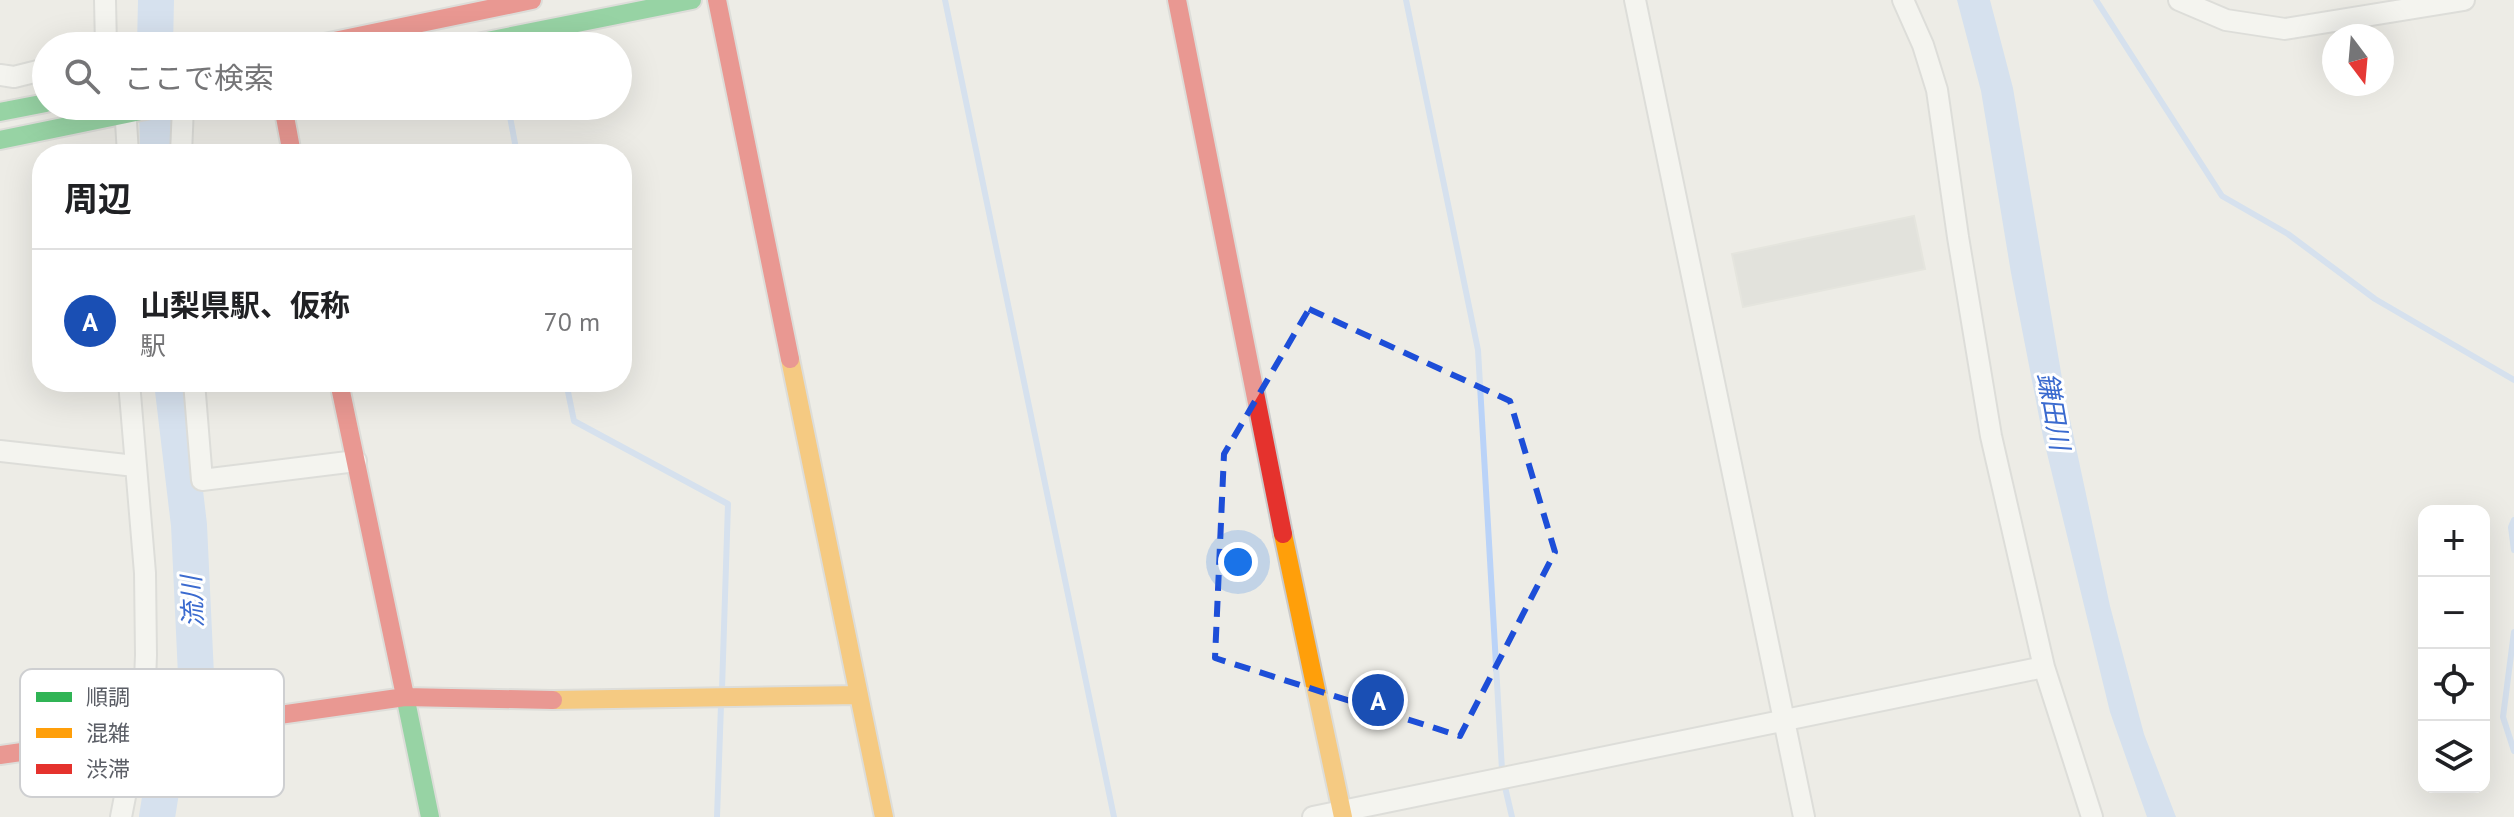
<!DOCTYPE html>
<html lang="ja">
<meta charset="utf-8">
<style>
body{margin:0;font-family:"PT Sans","Noto Sans JP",sans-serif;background:#f2f2f2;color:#202124}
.controls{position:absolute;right:24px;bottom:24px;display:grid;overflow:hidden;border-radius:16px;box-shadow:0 8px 32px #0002}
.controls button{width:72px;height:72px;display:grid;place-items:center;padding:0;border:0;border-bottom:2px solid #e0e0e0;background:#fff;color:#202124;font:40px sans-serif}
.compass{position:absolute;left:2322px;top:24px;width:72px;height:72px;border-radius:50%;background:#fff;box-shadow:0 8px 32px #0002;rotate:164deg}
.you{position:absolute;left:1238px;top:562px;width:28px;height:28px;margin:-20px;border:6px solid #fff;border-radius:50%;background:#1a73e8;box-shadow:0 0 0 12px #1a73e833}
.badge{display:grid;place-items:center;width:52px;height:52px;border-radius:50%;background:#2563eb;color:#fff;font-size:26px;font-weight:700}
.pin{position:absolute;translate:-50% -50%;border:4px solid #fff;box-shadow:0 2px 8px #0006}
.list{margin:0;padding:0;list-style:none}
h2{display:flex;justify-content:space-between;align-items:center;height:104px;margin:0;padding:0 32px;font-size:34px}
h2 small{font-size:26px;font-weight:400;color:#757577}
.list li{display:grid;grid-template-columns:52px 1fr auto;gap:24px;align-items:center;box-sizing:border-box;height:144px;padding:0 32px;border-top:2px solid #e0e0e0}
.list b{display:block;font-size:30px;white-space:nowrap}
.list p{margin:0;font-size:26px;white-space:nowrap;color:#757577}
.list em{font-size:26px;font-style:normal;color:#757577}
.icon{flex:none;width:44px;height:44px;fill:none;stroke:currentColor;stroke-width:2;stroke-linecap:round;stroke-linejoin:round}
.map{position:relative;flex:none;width:2514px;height:817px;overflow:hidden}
.search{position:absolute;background:#fff;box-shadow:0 8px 32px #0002;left:32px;top:32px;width:600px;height:88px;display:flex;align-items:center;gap:20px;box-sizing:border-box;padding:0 28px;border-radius:44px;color:#757577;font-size:30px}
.panel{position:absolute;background:#fff;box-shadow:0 8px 32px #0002;left:32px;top:144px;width:600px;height:248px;border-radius:32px}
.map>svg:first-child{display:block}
.water{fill:#bad3f8}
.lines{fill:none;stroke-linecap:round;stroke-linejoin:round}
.stream{stroke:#bad3f8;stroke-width:6}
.river{stroke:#bad3f8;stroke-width:36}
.building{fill:#d4d4d0;stroke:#dcdbd6;stroke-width:2}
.street-casing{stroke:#cacbca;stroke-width:24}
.fast-casing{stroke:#cbcbcb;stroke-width:22}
.slow-casing{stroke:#cbcbcb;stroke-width:22}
.jam-casing{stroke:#cbcbcb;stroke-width:22}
.street{stroke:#fcfcfb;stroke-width:20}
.fast{stroke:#30b455;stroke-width:18}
.slow{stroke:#ff9f0a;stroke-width:18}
.jam{stroke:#e5322d;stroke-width:18}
.marked{fill:none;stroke:#1d4ed8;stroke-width:6;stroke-dasharray:16 10;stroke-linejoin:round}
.labels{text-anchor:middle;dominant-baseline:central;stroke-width:6;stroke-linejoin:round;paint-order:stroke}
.water-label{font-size:26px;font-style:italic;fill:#3a6acf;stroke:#fff}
.key{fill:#fff;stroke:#cecfd1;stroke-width:2}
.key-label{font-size:22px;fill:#5b5e66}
</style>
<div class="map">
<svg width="2514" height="817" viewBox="0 0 2514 817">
<rect width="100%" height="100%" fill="#edece6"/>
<path class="water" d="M 1957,0 L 1990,0 L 2013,88 L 2065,396 L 2110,606 L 2144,734 L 2176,817 L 2147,817 L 2110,712 L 2043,437 L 2011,273 L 1981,91 Z"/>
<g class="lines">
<path class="stream" d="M 945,0 L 1114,817
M 1406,0 L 1478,350 L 1502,770
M 2096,0 L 2222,196 L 2288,234 L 2375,299 L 2514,380
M 508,106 L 517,154
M 566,382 L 574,421 L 728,504 L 722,689
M 2514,520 L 2511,527 L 2514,550
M 2514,632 L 2503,717 L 2514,751
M 1505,787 L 1512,817
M 717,817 L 721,705"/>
<path class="river" d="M 155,46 L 156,0
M 157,106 L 158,154
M 157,817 L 164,773 L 196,675 L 189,525 L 172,382"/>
</g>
<path class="building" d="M 1914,216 L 1925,269 L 1743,307 L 1732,254 Z"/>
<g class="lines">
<g class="street-casing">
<path id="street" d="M 105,0 L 106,46
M 1635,0 L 1804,817
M 1903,0 L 1923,45 L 1937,90 L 1958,237 L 1991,436 L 2044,667 L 2092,817
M 2179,0 L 2226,20 L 2285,29 L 2464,0
M 0,75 L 14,77 L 46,69
M 125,106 L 128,154
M 181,154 L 183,106
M 129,382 L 145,573 L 146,655 L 143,734
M 194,382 L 202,480 L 356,461
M 0,451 L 135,466
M 121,817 L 137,735
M 1313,817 L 2044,667"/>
</g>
<g class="fast-casing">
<path id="fast" d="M 462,46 L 692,0
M 0,112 L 46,103
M 0,140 L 165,106
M 404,691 L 430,817"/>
</g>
<g class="slow-casing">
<path id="slow" d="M 790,359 L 884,817
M 1283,534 L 1343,817
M 553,700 L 859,695"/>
</g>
<g class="jam-casing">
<path id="jam" d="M 717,0 L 790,359
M 1177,0 L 1283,534
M 310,46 L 532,0
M 283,106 L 292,154
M 339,382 L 404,691
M 0,755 L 405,697 L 553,700"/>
</g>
<use href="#street" class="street"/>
<use href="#fast" class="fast"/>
<use href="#slow" class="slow"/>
<use href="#jam" class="jam"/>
</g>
<path d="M0 0H2514V817H0ZM 1309,309 L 1510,401 L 1555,552 L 1460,736 L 1215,658 L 1224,454 Z" fill="#edece6" fill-opacity=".55" fill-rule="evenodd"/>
<path class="marked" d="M 1309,309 L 1510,401 L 1555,552 L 1460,736 L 1215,658 L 1224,454 Z"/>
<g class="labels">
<g class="water-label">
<text transform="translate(2054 411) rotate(80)">鎌田川</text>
<text transform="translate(192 602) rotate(-93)">流川</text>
</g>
</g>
<rect x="20" y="669" width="264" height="128" rx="12" class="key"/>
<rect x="36" y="692" width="36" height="10" fill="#30b455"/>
<rect x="36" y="728" width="36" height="10" fill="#ff9f0a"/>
<rect x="36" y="764" width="36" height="10" fill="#e5322d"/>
<g class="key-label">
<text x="86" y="705">順調</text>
<text x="86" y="741">混雑</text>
<text x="86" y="777">渋滞</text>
</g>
</svg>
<div class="controls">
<button>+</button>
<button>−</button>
<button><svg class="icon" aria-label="locate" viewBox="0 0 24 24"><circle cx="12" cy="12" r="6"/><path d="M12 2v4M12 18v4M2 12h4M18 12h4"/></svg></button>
<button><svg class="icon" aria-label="layers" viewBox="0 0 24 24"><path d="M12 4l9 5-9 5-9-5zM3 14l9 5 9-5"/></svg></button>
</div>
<svg class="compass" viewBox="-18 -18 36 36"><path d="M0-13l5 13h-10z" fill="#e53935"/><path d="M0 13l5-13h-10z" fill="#757577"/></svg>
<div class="you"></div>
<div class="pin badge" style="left:1378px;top:700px;background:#1a4fb4">A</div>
<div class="search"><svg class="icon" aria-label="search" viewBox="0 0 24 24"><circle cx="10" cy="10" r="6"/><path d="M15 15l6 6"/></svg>ここで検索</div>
<section class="panel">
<h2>周辺<small></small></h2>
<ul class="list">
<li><span class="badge" style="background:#1a4fb4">A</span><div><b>山梨県駅、仮称</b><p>駅</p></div><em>70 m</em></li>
</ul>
</section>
</div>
